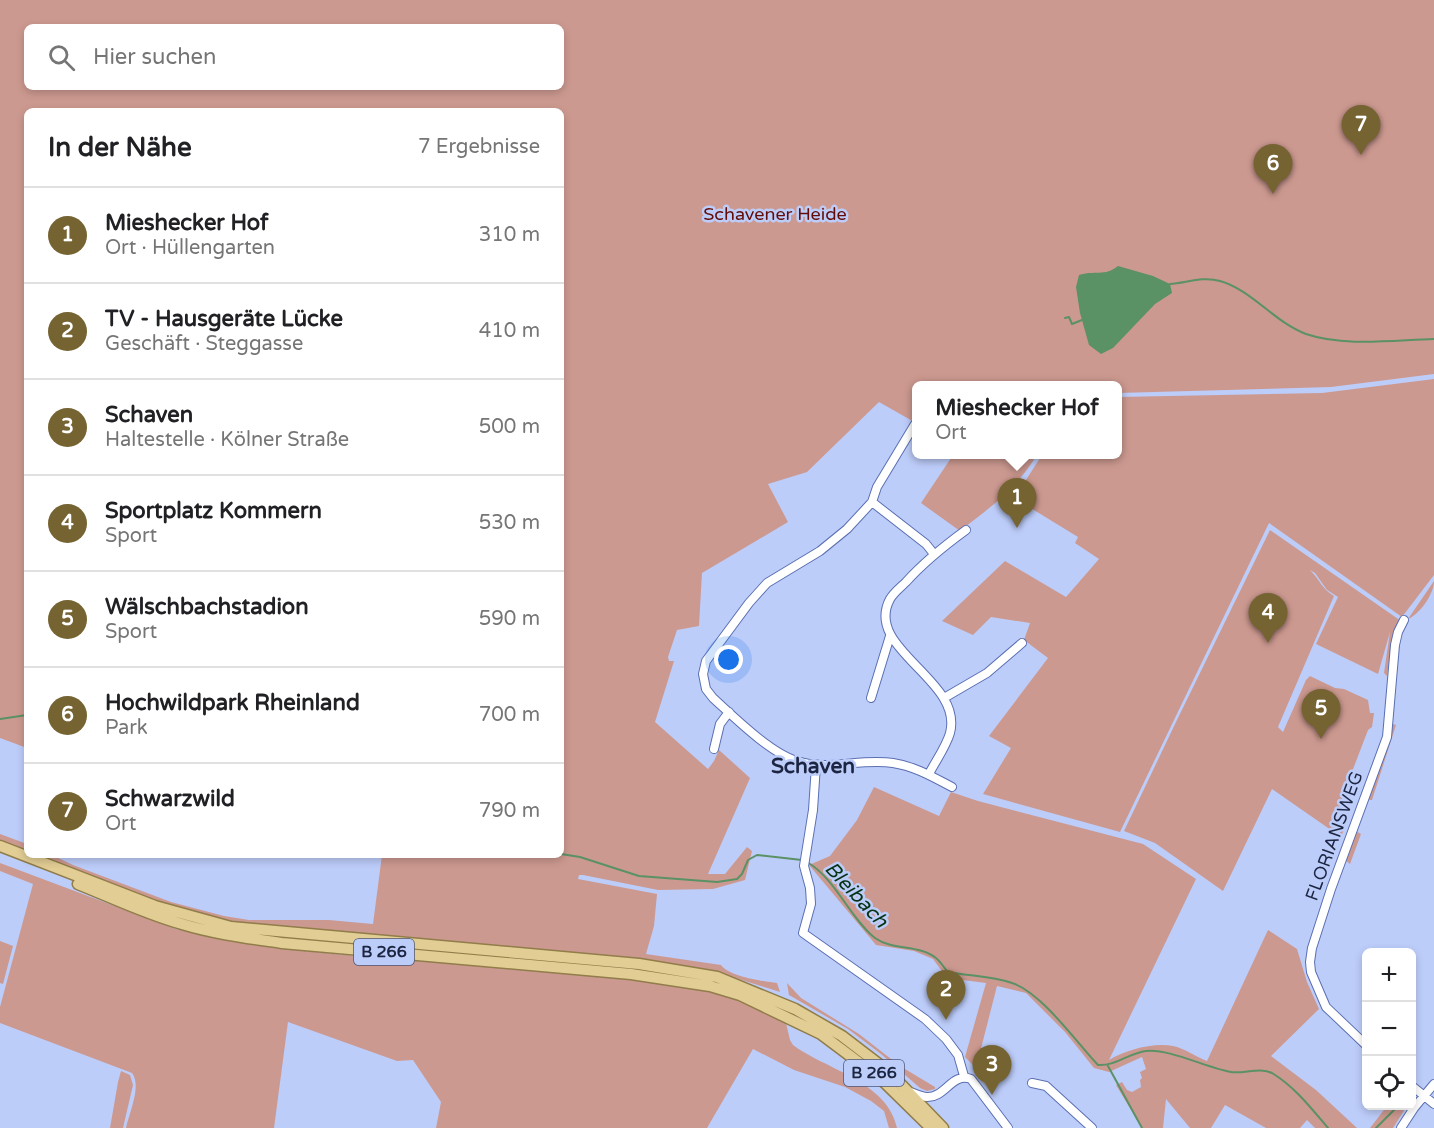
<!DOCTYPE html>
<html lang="de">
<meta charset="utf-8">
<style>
body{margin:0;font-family:"Varela Round",sans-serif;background:#f2f2f2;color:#202124}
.controls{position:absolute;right:18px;bottom:18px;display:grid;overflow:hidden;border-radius:9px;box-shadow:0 3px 9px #0003}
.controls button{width:54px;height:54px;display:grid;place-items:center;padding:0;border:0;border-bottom:2px solid #e0e0e0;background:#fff;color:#202124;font:30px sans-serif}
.you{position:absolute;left:729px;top:660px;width:21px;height:21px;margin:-15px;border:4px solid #fff;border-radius:50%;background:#1a73e8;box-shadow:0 0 0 9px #1a73e833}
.badge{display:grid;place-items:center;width:39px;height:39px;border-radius:50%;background:#766332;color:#fff;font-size:20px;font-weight:700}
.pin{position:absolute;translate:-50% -50px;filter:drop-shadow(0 2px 3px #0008)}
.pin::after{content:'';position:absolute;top:32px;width:21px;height:18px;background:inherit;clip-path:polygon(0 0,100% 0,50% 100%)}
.popup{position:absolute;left:912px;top:381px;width:210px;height:78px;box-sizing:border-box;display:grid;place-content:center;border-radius:9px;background:#fff;filter:drop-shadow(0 2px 4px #0005);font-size:20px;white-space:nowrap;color:#757577}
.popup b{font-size:22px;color:#202124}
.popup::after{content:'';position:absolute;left:50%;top:100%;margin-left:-12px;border:12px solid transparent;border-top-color:#fff}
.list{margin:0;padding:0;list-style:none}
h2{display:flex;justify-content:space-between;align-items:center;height:78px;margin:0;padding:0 24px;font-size:26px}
h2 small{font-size:20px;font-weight:400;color:#757577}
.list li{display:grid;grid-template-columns:39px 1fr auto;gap:18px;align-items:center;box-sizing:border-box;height:96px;padding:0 24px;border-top:2px solid #e0e0e0}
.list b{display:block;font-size:22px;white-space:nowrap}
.list p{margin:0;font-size:20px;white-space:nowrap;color:#757577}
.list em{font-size:20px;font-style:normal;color:#757577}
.icon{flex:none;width:33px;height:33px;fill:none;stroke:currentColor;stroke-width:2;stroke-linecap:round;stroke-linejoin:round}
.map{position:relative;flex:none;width:1434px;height:1128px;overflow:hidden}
.search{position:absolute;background:#fff;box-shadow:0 3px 9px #0003;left:24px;top:24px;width:540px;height:66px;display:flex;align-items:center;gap:15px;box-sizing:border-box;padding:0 21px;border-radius:9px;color:#757577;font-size:22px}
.panel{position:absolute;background:#fff;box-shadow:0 3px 9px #0003;left:24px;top:108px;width:540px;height:750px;border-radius:9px}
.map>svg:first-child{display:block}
.green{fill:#cc9990;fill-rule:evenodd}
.water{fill:#5a9165}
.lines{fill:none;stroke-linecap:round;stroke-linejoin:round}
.stream{stroke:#5a9165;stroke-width:2}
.minor-casing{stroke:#5a6fb3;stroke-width:10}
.major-casing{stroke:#907d49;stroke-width:13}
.minor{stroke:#fff;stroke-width:8}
.major{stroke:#e2cd94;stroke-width:10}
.labels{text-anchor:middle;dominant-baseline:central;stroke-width:5;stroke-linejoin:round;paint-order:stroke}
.shield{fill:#bdcdfa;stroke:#4c5778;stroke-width:1.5}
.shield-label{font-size:16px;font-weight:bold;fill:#1c2541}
.park-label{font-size:18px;fill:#630c06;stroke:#bdcdfa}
.street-label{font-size:18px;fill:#1c2541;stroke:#bdcdfa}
.water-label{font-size:20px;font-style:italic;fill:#063314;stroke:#bdcdfa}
.quarter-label{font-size:21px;font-weight:bold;fill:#1c2541;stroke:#bdcdfa}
</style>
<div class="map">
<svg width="1434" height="1128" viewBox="0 0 1434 1128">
<rect width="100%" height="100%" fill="#bdcdfa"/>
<path class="green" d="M 0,0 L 1434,0 L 1434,374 L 1331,387 L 1118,393 L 1118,386 L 916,386 L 916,423 L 879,402 L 807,472 L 768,484 L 788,522 L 702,573 L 699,626 L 677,630 L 668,657 L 669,661 L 674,661 L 655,722 L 708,769 L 714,761 L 719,750 L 750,778 L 708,874 L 725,874 L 747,847 L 752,851 L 745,880 L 713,889 L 658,890 L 583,875 L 579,875 L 578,879 L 657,894 L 654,926 L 646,954 L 721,965 C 730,977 762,981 777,983 L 780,992 L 710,970 L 645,959 L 243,924 C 173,910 108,884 41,858 L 39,855 L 52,855 L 73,865 L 171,902 L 224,916 L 249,920 L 329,920 L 373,924 L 382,855 L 561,855 L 561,111 L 27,111 L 27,748 L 0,738 ZM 27,27 L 561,27 L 561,87 L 27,87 Z
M 1434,379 L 1434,575 L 1402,617 L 1269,523 L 1120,832 L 983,794 L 1011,748 L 989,736 L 1048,658 L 1024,640 L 1030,623 L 991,617 L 973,635 L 942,621 L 1005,561 L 1066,597 L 1099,559 L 1075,543 L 1078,537 L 1011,496 L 1022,486 L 1042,455 L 1118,454 L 1118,397 L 1322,393 Z
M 953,455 L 1037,455 C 1014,491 993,505 960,531 L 921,503 Z
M 1270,530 L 1401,621 L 1391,645 L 1387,676 L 1384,673 L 1390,632 L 1378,674 L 1316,644 L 1338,597 L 1327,590 L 1315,573 L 1310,570 C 1320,580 1322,589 1334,596 L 1278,727 L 1283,732 L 1306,680 L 1310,676 L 1335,688 L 1344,689 L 1368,700 L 1370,713 L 1374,713 L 1372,727 L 1368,730 L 1342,798 L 1349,817 L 1341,837 L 1272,789 L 1223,891 L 1155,843 L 1124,831 L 1176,722 Z
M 1434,581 C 1434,594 1420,614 1408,619 Z
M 1393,724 L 1396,725 L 1372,800 L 1369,800 L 1390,738 Z
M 874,787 L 939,816 L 951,792 L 978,801 L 1143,844 L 1196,879 L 1109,1060 C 1125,1050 1154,1042 1173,1046 C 1184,1048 1196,1057 1207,1061 L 1268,930 L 1297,949 L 1307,982 L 1319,1009 L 1271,1056 L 1316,1090 L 1357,1128 L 1315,1128 L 1307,1120 L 1300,1128 L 1266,1128 L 1225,1105 L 1211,1128 L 1190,1128 L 1166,1099 L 1163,1128 L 1142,1128 L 1116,1085 L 1122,1082 L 1127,1090 L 1132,1092 L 1141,1087 L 1140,1080 L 1142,1078 L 1140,1072 L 1146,1069 L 1142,1057 L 1109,1072 L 1094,1068 L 1065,1032 L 1026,993 L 997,986 L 976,1068 L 965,1057 L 986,983 L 947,978 L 933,959 L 914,951 L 876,945 L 809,865 L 830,856 L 857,820 Z
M 1356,831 L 1361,834 L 1350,864 L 1346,861 Z
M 0,834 L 27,844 L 27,853 L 0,842 Z
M 0,863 L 176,929 L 253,945 L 334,954 L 610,977 L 697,988 L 740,1000 L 786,1023 L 790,1040 L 793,1045 C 825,1069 888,1082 897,1128 L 889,1128 L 884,1111 L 871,1101 L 845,1087 L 794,1070 L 753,1049 L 707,1128 L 436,1128 L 441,1102 L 413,1060 L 397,1061 L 288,1022 L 274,1128 L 126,1128 C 129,1113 142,1086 132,1073 L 0,1023 L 0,1007 L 33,884 L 0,871 Z
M 0,941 L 13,946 L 3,984 L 0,983 Z
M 787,983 L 801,998 L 859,1034 L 900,1066 L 935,1087 L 935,1089 L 927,1091 L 920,1088 L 881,1054 L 848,1029 L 789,995 Z
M 121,1071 L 130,1075 L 133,1085 L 123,1128 L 110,1128 L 118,1082 Z
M 1387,1106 L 1407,1106 L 1393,1128 L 1370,1128 Z"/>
<path class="water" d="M 1118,266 L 1153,276 L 1170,284 L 1172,293 L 1155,304 L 1113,348 L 1101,354 L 1089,345 L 1080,313 L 1076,287 L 1079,275 C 1094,270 1105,277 1118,266 Z"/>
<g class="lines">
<path class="stream" d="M 1170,284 C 1186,283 1203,276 1220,281 C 1252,290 1274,322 1306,334 C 1344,347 1394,340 1434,339
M 1065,318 L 1069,317 L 1072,324 L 1082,320
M 0,719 L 27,715
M 561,854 L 580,857 L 639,876 L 717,882 L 737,879 L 742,874 L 748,860 L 757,855 L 802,860
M 807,862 C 836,879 849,917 875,938 C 893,951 919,944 936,958 C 941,962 944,968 948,972 C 969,976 992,976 1012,983 C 1041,992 1077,1043 1098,1065 C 1116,1066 1129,1053 1146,1051 C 1168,1048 1207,1068 1231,1072 C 1243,1074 1261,1067 1272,1073 C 1295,1087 1311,1108 1328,1128
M 1108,1066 L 1142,1128
M 1376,1128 L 1398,1106"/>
<g class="minor-casing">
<path id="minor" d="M 915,424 L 877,487 L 872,502 L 847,529 L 820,551 L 767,583 L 749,603 L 706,661 L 703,674 L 706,689 L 713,698 C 734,717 770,753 797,761 C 828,771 861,758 893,763 C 914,766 933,777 952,787
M 872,502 L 926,544 L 934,554
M 871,698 L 890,636
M 944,698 L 987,673 L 1022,643
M 714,749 L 720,724 L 729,712
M 816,765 L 813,810 L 804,866 L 810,888 L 811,904 L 803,933 L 925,1019 L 946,1039 L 958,1055 L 964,1076
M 929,774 C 935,762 946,747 950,733 C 964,680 863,649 890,599 C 894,592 901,587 906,582 C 924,562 944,546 966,530
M 1366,1045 L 1326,1007 L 1311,972 L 1310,962 L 1312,948 L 1331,889 L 1387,737 L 1395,645 L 1398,632 L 1404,620
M 1032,1083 L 1046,1086 L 1092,1128
M 1412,1086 L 1434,1104
M 908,1091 C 914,1093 921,1097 927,1097 C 945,1098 952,1072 971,1079 L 1008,1128
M 1401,1128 L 1414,1108 L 1434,1084"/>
</g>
<g class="major-casing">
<path id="major" d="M 0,846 L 155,906 L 231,927 L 639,964 L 717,977 L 795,1009 L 842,1036 L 889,1072 L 943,1128
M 78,884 C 113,898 146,914 182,924 C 215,934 248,938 282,943 L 631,974 L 710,986 L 740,995 L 821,1034 L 881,1079 L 931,1128"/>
</g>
<use href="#minor" class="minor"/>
<use href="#major" class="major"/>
</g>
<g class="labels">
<g class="shield">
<rect x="354" y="939" width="60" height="26" rx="4.5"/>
<rect x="844" y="1060" width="60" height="26" rx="4.5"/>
</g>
<g class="shield-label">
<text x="384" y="952">B 266</text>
<text x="874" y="1073">B 266</text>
</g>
<g class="park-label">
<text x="775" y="214">Schavener Heide</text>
</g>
<g class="street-label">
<text transform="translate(1334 836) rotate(-70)">FLORIANSWEG</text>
</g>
<g class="water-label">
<text transform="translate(856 895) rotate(47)">Bleibach</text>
</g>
<g class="quarter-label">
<text x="813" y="766">Schaven</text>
</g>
</g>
</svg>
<div class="controls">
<button>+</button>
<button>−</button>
<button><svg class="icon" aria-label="locate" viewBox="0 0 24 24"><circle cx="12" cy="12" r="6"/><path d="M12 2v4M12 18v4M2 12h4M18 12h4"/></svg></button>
</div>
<div class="you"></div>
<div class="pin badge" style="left:1017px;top:528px">1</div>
<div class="popup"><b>Mieshecker Hof</b>Ort</div>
<div class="pin badge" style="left:946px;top:1020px">2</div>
<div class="pin badge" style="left:992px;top:1095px">3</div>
<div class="pin badge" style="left:1268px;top:643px">4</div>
<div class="pin badge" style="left:1321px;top:739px">5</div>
<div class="pin badge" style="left:1273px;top:194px">6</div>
<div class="pin badge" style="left:1361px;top:155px">7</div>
<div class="search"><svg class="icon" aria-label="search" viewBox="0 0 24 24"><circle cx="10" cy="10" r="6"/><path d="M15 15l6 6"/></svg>Hier suchen</div>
<section class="panel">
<h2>In der Nähe<small>7 Ergebnisse</small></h2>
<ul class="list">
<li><span class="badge">1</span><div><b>Mieshecker Hof</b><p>Ort · Hüllengarten</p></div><em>310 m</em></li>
<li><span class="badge">2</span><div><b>TV - Hausgeräte Lücke</b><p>Geschäft · Steggasse</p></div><em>410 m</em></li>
<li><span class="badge">3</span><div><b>Schaven</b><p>Haltestelle · Kölner Straße</p></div><em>500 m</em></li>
<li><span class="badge">4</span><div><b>Sportplatz Kommern</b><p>Sport</p></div><em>530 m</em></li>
<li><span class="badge">5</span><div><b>Wälschbachstadion</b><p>Sport</p></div><em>590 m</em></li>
<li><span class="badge">6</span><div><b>Hochwildpark Rheinland</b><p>Park</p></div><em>700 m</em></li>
<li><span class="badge">7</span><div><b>Schwarzwild</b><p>Ort</p></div><em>790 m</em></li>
</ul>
</section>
</div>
